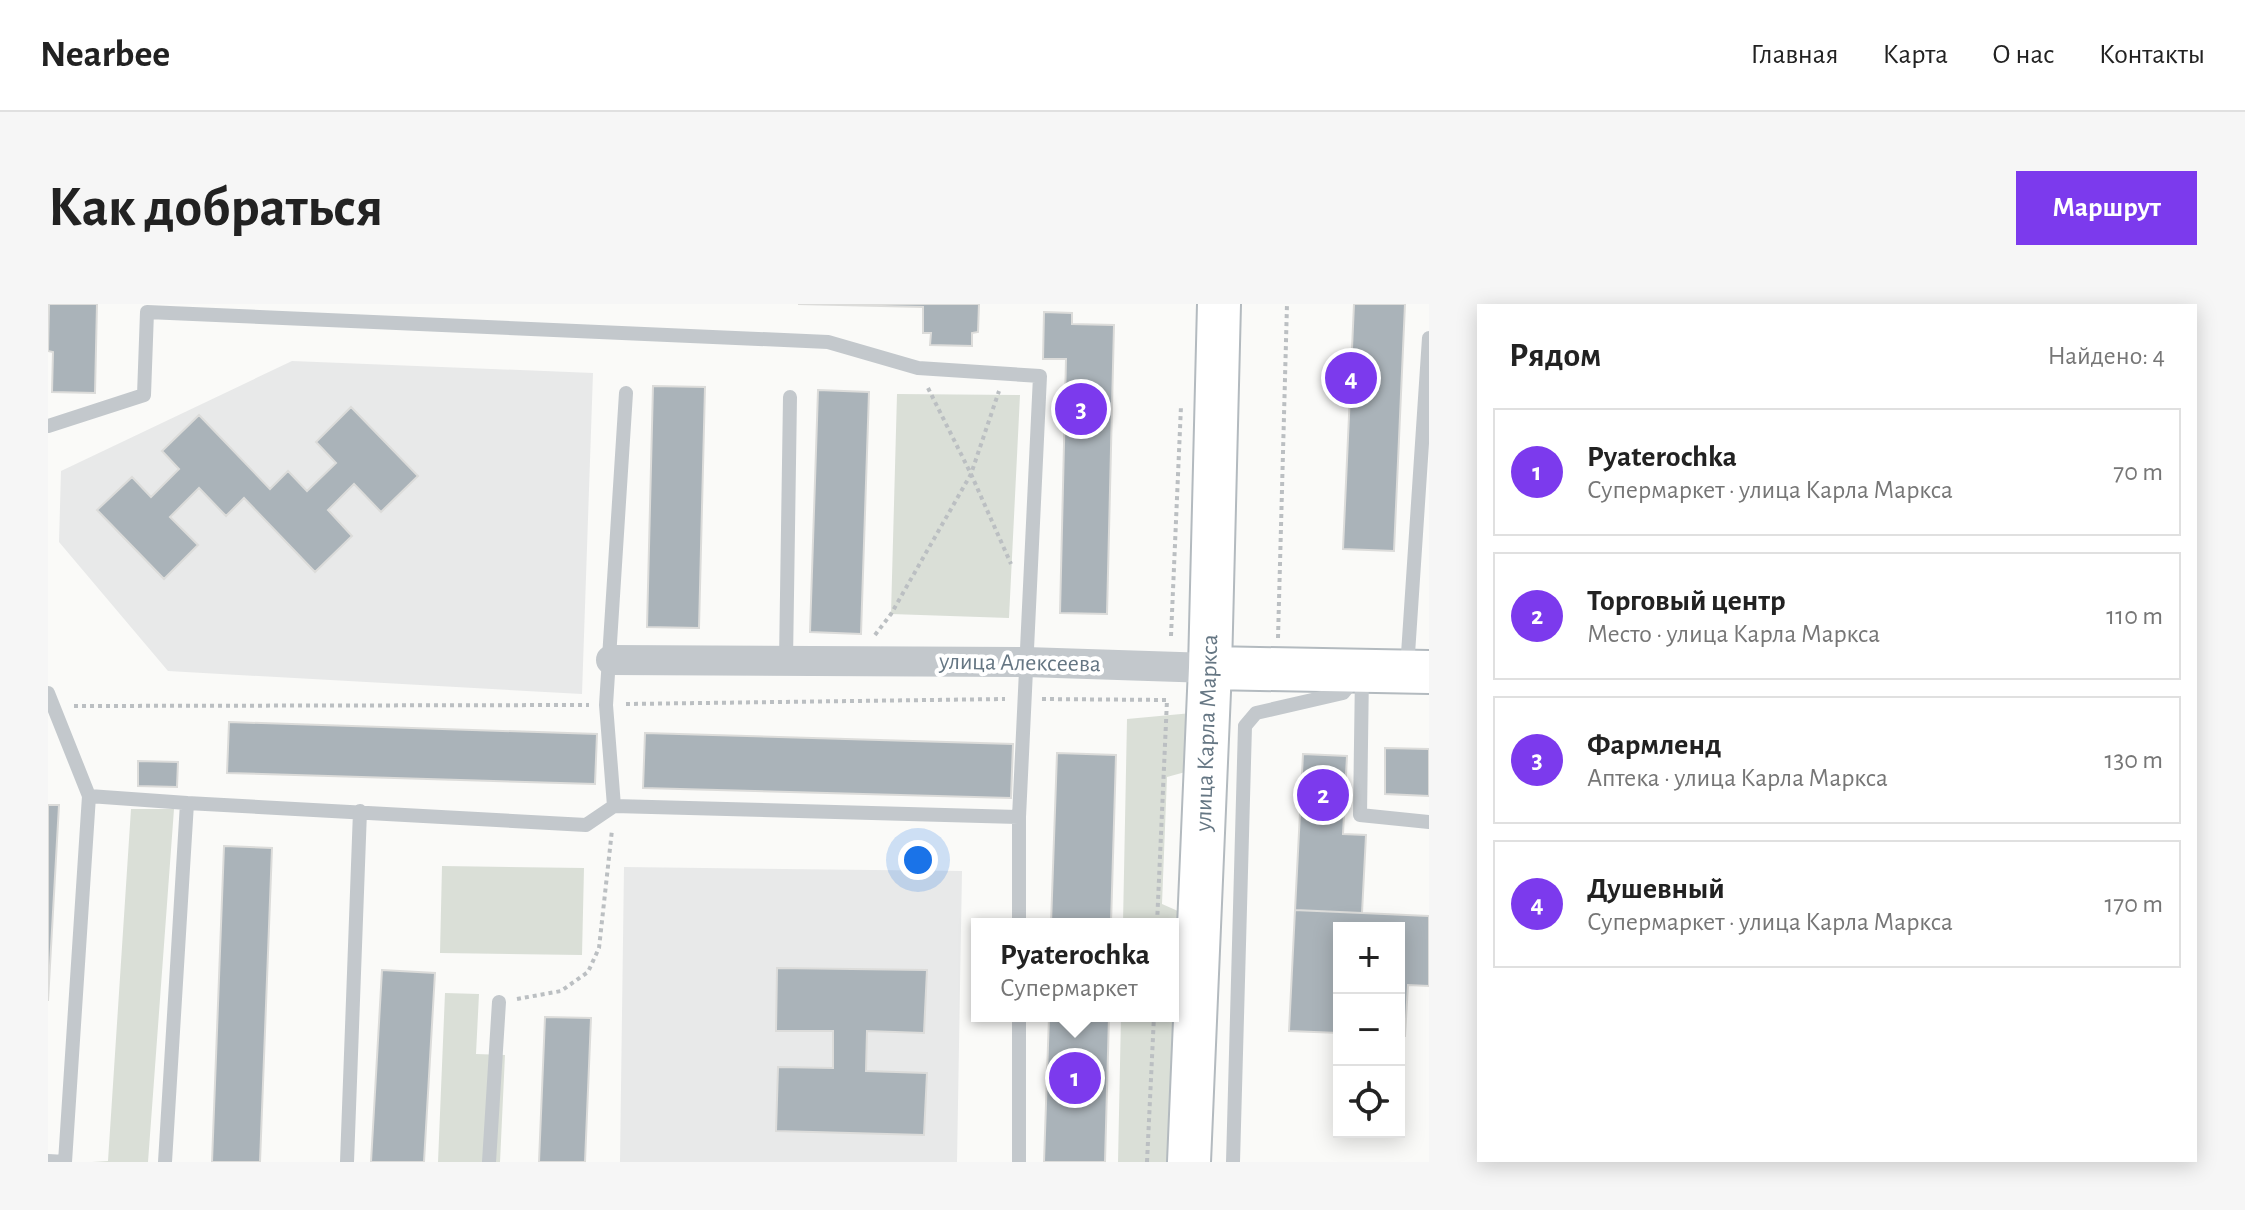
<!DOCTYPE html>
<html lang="ru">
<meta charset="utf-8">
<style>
body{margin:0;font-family:"Alegreya Sans",sans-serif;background:#f6f6f6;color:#222}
.controls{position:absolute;right:24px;bottom:24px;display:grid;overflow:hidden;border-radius:0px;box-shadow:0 4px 20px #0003}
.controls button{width:72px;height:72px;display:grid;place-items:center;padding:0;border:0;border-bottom:2px solid #e0e0e0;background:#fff;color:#222;font:40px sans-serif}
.you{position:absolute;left:870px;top:556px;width:28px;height:28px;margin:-20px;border:6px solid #fff;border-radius:50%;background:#1a73e8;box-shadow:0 0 0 12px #1a73e833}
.badge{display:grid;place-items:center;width:52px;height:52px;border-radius:50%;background:#7c3aed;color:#fff;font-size:26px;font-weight:700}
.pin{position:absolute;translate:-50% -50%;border:4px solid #fff;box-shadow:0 2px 8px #0006}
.popup{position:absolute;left:923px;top:614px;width:208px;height:104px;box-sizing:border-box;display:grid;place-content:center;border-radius:0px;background:#fff;filter:drop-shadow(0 2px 6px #0005);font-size:26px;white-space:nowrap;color:#767676}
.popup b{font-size:30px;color:#222}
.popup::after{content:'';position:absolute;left:50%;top:100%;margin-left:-16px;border:16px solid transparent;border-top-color:#fff}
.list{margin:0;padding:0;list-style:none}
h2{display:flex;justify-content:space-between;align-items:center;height:104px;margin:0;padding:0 32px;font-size:34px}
h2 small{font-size:26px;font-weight:400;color:#767676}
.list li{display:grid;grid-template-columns:52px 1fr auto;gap:24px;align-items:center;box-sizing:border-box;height:128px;margin:0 16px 16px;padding:0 16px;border:2px solid #e0e0e0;border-radius:0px}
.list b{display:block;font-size:30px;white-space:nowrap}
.list p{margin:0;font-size:26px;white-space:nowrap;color:#767676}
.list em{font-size:26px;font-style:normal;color:#767676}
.icon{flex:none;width:44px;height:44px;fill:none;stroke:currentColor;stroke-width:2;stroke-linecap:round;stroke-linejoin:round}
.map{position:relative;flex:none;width:1381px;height:858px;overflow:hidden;border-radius:0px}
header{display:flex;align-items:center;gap:48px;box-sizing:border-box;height:112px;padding:0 40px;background:#fff;border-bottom:2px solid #e0e0e0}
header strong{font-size:38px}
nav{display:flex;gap:44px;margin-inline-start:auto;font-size:28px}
.intro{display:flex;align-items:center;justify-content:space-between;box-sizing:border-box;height:192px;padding:0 48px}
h1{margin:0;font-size:56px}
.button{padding:20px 36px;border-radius:0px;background:#7c3aed;color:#fff;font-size:28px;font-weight:700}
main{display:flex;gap:48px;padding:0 48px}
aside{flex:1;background:#fff;border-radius:0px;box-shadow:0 4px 20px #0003}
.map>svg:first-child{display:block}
.built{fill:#e8e9e9}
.green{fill:#dadfd7}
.building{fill:#aab3b9;stroke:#dcdcda;stroke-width:2}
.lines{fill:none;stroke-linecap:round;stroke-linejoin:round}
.secondary-casing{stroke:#b3babf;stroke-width:46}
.path{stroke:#bbbfc2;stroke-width:4;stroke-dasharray:4 4;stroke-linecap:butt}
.lane{stroke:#c3c8cc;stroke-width:14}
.street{stroke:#c3c8cc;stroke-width:30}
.secondary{stroke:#fff;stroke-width:42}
.labels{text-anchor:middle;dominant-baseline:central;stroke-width:8;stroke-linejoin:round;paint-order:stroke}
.street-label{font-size:24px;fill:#657683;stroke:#fff}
</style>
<header>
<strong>Nearbee</strong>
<nav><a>Главная</a><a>Карта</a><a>О нас</a><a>Контакты</a></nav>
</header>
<div class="intro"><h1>Как добраться</h1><a class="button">Маршрут</a></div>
<main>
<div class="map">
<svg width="1381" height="858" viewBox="0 0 1381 858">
<rect width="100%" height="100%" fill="#fafaf8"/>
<path class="built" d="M 244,57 L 545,69 L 534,390 L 120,367 L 11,238 L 13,167 Z
M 576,563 L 914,567 L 909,858 L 572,858 Z"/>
<path class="green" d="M 849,90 L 972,91 L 961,314 L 843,310 Z
M 1144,409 L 1141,467 L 1119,473 L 1114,600 L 1139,611 L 1126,855 L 1119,858 L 1070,858 L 1073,712 L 1125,712 L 1125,620 L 1075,620 L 1079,415 Z
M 83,505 L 126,505 L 100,858 L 44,858 L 60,857 Z
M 394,562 L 536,564 L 534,651 L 392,649 Z
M 397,689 L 431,690 L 428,750 L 457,751 L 452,858 L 390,858 Z"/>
<path class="building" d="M 1,0 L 49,0 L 47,89 L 4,88 L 5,48 L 0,47 Z
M 750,0 L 931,0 L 930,28 L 924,29 L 924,42 L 882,41 L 883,29 L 875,29 L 875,3 Z
M 1306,0 L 1357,0 L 1346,247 L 1295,245 Z
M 996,8 L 1024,9 L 1024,20 L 1066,21 L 1059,310 L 1012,309 L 1018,55 L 995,55 Z
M 605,82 L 657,83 L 651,324 L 599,323 Z
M 770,86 L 821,88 L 813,330 L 762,328 Z
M 303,103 L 370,172 L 333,208 L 306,180 L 280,206 L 304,232 L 267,268 L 196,194 L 178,212 L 151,184 L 122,213 L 150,241 L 116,275 L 49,206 L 84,173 L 103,193 L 131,165 L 114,147 L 151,111 L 222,185 L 240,167 L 259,187 L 288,159 L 268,138 Z
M 181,418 L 549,430 L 547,480 L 179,469 Z
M 597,429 L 965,440 L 963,494 L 595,484 Z
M 1337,444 L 1381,445 L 1381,492 L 1337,490 Z
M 1009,449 L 1068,451 L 1063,620 L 1003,620 Z
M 1255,450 L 1299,452 L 1295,530 L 1318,531 L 1314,609 L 1247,606 Z
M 90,457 L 130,458 L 129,483 L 90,482 Z
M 0,501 L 11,501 L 0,697 Z
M 176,542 L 224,544 L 212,858 L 164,858 Z
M 1247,606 L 1381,612 L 1381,682 L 1360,681 L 1357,732 L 1351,732 L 1351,624 L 1291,624 L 1291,729 L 1241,727 Z
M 729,664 L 879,666 L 876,729 L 819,727 L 818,767 L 879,769 L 876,831 L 728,827 L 730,763 L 785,764 L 785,727 L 728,727 Z
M 334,666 L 387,669 L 376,858 L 323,858 Z
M 1001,712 L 1061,712 L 1057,858 L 996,858 Z
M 497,713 L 543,714 L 537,858 L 491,858 Z"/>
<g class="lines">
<g class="secondary-casing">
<path id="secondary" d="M 1162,364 L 1381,368
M 1141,858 L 1162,364 L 1171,0"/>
</g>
<path class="path" d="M 880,84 L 923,170 L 963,260
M 827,331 L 843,310 L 923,170 L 951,87
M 1123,332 L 1133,102
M 1230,334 L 1239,0
M 994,395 L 1119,396 L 1109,620
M 578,400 L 957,395
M 26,402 L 541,401
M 469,695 L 513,687 L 540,668 L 551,644 L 564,526
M 1099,858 L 1106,712"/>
<path class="lane" d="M 0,122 L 96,91 L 99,8 L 780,38 L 870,64 L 992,72 L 971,513 L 971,620
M 738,357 L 742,93
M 1359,365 L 1381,34
M 1314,369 L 1312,511 L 1381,518
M 0,389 L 41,492
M 566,502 L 971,513
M 0,857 L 17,858 L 41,492 L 139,499
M 117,858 L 139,499 L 538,521 L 566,502 L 558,401 L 578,89
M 299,858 L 312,507
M 441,858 L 451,698
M 971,858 L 971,712
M 1185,858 L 1197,422 L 1208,409 L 1295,389 L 1308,373"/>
<path class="street" d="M 563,356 L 978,358 L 1162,364"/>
<use href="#secondary" class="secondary"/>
</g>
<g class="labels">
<g class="street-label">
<text transform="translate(972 359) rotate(1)">улица Алексеева</text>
<text transform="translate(1159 429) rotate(-88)">улица Карла Маркса</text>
</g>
</g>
</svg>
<div class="controls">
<button>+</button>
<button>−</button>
<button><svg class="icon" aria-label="locate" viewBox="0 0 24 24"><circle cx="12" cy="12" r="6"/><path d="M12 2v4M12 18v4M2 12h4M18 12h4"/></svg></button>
</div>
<div class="you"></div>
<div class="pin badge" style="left:1027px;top:774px">1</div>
<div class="popup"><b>Pyaterochka</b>Супермаркет</div>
<div class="pin badge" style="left:1275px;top:491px">2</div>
<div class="pin badge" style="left:1033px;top:105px">3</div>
<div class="pin badge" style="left:1303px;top:74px">4</div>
</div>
<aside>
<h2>Рядом<small>Найдено: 4</small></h2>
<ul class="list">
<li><span class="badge">1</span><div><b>Pyaterochka</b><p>Супермаркет · улица Карла Маркса</p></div><em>70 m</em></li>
<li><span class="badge">2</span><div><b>Торговый центр</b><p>Место · улица Карла Маркса</p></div><em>110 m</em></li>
<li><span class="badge">3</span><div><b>Фармленд</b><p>Аптека · улица Карла Маркса</p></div><em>130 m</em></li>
<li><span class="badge">4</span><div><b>Душевный</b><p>Супермаркет · улица Карла Маркса</p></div><em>170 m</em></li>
</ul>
</aside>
</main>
